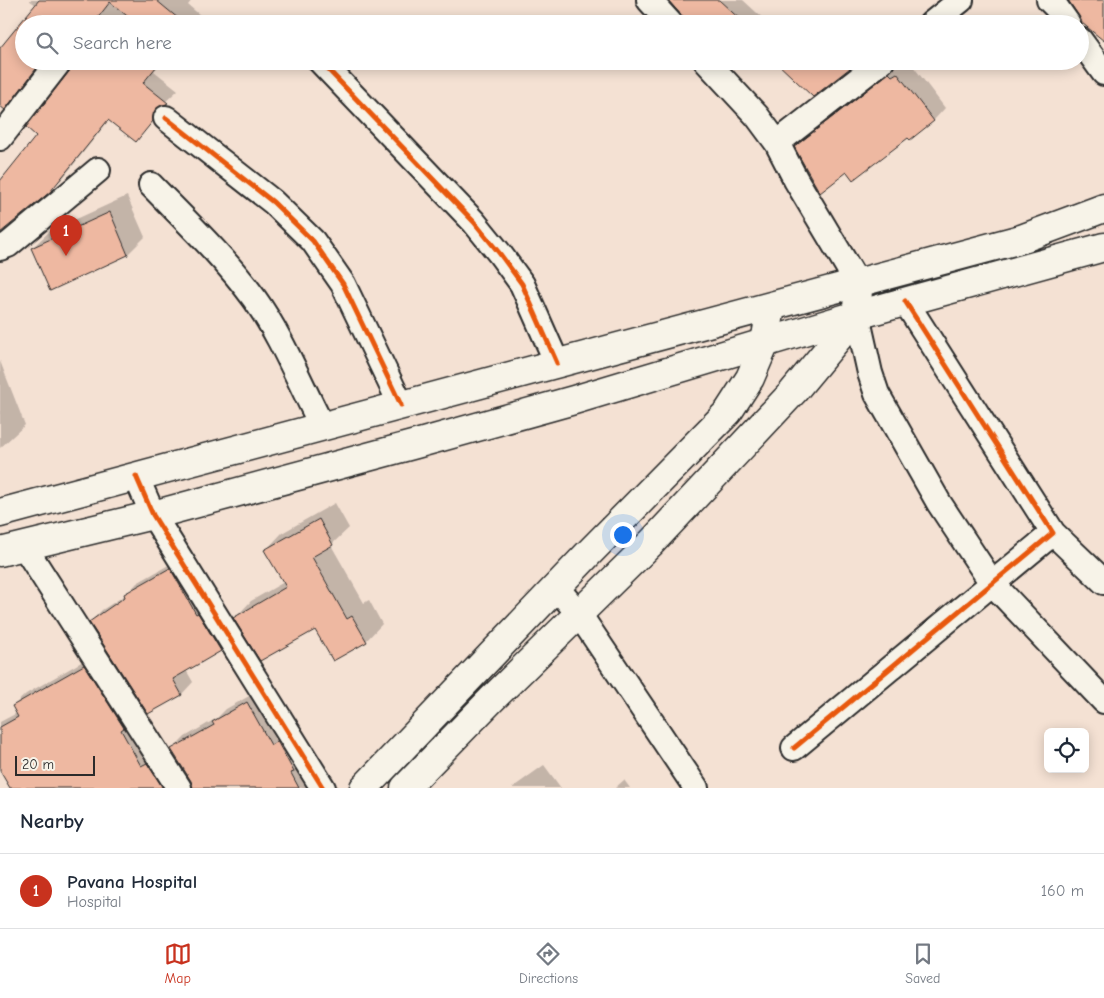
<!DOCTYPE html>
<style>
body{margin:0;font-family:"Comic Neue",sans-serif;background:#f6f6f7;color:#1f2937}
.controls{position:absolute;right:15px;bottom:15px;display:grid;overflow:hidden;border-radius:8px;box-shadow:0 2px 12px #0003}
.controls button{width:45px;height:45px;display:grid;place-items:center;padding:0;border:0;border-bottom:1px solid #e0e1e3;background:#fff;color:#1f2937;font:25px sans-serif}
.scale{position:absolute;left:15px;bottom:12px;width:80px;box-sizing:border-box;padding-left:5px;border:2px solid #2b2b2b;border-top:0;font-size:14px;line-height:18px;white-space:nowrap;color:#2b2b2b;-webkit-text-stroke:4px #f7f3e8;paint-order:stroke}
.you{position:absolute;left:622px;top:534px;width:18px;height:18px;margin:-12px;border:4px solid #fff;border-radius:50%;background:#1a73e8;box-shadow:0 0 0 8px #1a73e833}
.badge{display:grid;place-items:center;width:32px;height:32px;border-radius:50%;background:#c8321e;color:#fff;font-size:16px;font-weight:700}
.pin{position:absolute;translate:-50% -41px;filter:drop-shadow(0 1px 2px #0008)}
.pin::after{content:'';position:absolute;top:26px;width:18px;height:15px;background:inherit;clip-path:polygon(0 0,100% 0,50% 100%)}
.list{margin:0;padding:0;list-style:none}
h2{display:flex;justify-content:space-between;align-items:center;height:65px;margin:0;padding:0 20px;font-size:21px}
h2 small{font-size:16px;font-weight:400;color:#747a83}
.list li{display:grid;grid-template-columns:32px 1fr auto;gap:15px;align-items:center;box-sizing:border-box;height:75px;padding:0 20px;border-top:1px solid #e0e1e3}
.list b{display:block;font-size:19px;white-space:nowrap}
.list p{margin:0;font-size:16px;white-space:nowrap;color:#747a83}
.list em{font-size:16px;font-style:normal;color:#747a83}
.icon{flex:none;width:28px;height:28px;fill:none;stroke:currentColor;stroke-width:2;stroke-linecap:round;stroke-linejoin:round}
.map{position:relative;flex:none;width:1104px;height:788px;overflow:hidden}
.search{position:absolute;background:#fff;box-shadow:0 2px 12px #0003;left:15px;right:15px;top:15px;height:55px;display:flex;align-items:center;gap:12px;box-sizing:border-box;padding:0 18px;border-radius:28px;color:#747a83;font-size:19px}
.sheet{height:140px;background:#fff}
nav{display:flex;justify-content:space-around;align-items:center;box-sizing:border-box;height:70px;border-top:1px solid #e0e1e3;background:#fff;font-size:14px;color:#747a83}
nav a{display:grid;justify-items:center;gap:2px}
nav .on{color:#c8321e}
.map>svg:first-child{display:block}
.shadow{fill:#0003}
.building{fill:#eeb8a1;stroke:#2b2b2b}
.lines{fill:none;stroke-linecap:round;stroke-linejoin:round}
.minor-casing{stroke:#2b2b2b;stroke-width:28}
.secondary-casing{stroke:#2b2b2b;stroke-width:31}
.primary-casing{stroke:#2b2b2b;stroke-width:31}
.minor{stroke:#f7f3e8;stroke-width:24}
.secondary{stroke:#f7f3e8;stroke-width:28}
.primary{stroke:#f7f3e8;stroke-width:28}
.cycleway-casing{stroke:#f7f3e8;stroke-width:8}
.cycleway{stroke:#e8590c;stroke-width:5}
</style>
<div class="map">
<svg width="1104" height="788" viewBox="0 0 1104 788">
<rect width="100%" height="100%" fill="#f4e1d3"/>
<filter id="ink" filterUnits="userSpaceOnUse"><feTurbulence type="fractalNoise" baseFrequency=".02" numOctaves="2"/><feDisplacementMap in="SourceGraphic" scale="10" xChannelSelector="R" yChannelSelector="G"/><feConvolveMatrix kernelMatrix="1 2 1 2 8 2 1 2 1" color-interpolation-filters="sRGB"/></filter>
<g filter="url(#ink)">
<path class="shadow" d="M 29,0 L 192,0 L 188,5 L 201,16 L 194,24 L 24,24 L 24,61 L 44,61 L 16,97 L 4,108 L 0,104 L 0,54 L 36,5 Z
M 669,0 L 743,0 L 769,24 L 685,24 L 682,14 Z
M 75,61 L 162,61 L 154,71 L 178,90 L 164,103 L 164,108 L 136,141 L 109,120 L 62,179 L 49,191 L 0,232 L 0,183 L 38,135 L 72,70 Z
M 727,61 L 735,61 L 731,66 Z
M 901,62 L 905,65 L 910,62 L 945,108 L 934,120 L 910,138 L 908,136 L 847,170 L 796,147 L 808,135 Z
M 127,196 L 145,237 L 128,254 L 50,289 L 32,248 L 50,231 Z
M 0,361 L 25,425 L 0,448 Z
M 335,503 L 349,528 L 331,545 L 364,603 L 369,600 L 382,624 L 366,641 L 315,628 L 235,618 L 251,601 L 284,582 L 266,550 L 282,533 Z
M 181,558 L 232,639 L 221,650 L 186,670 L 193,682 L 182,694 L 149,713 L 90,622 L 102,610 L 127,594 L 137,583 Z
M 97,653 L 188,788 L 11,788 L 0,768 L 0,722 L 17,713 L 13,706 L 26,694 Z
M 260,690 L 327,788 L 194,788 L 192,780 L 172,750 L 185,737 L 217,718 L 226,709 Z
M 544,765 L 561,788 L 512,788 Z
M 624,780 L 630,788 L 615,788 Z"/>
<path class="building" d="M 39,0 L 156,0 L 185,24 L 137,24 L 110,2 L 93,24 L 24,24 L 24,61 L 42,61 L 5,110 L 0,106 L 0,48 Z
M 668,0 L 719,0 L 745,24 L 684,24 L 681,15 Z
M 1068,0 L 1104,0 L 1104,41 L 1082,23 L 1079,16 Z
M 73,61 L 161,61 L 143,83 L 168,103 L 156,109 L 153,116 L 153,121 L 136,142 L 108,120 L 50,192 L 0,233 L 0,181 L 36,136 L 26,127 L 71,69 Z
M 775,61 L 859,61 L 813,97 Z
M 889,73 L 892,76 L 897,73 L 934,121 L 910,140 L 908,138 L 853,180 L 847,172 L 820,193 L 794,147 Z
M 110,212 L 128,255 L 50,291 L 31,248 Z
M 319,519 L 333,545 L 312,557 L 347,619 L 352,616 L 367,642 L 333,661 L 315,630 L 260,661 L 233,618 L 286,587 L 264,550 Z
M 170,568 L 196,614 L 198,613 L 221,651 L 173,679 L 182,695 L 148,714 L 89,622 L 125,597 L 124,594 Z
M 84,665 L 124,728 L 121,730 L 141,766 L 147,763 L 163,788 L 10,788 L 0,771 L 0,727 L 18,717 L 12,706 Z
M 247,702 L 271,745 L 277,741 L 294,772 L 291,773 L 299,788 L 193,788 L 191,781 L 171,749 L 214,725 L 212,722 Z"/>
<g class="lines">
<g class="minor-casing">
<path id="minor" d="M 649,0 L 671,24
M 1049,0 L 1056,7 L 1068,24
M 931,24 L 961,0
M 1080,40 L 1104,73
M 320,61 L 474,222 L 500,254 L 522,284 L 557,363
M 706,61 L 757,116 L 777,143 L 796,180 L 858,284
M 166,118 L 273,202 L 313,241 L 343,284 L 401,405
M 0,138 L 60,61
M 777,143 L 882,61
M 151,185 C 187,222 224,257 254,298 C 282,337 300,384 322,426
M 0,248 L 8,245 L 98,170
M 857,315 L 870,373 L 877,394 L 939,503 L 992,583 L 1104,701
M 136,476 L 153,515 L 323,788
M 1053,533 L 1104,582
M 24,546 L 179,788
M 556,587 L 579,614 L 696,788
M 794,748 L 1053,533 L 905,301"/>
</g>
<g class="secondary-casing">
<path id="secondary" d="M 364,788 L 588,554 L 728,412 L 750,378 L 765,343 L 771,307
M 405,788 L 492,699 L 651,543 L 793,392 L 857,315 L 858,284"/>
</g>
<g class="primary-casing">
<path id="primary" d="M 0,513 L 1021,239 L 1104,208
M 0,552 L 153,515 L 416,444 L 574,400 L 857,315 L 1104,247"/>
</g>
<use href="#minor" class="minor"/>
<use href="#secondary" class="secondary"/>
<use href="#primary" class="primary"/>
<g class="cycleway-casing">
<path id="cycleway" d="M 320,61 L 474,222 L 500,254 L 522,284 L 557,363
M 166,118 L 273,202 L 313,241 L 343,284 L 401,405
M 136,476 L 153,515 L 323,788
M 794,748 L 1053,533 L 905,301"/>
</g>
<use href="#cycleway" class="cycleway"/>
</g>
</g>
</svg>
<div class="controls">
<button><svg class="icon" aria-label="locate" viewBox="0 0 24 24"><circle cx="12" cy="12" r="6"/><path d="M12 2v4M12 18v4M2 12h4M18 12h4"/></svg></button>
</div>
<div class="scale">20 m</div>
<div class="you"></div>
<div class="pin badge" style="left:66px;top:256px">1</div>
<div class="search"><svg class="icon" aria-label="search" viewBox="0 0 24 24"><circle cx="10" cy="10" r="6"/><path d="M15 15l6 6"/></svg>Search here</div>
</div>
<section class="sheet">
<h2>Nearby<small></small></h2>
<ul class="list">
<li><span class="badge">1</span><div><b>Pavana Hospital</b><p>Hospital</p></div><em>160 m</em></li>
</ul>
</section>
<nav>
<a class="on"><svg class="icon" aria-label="map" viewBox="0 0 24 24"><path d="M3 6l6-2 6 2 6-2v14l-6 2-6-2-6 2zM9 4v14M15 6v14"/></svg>Map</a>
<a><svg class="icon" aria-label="directions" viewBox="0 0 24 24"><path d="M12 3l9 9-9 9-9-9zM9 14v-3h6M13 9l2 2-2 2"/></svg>Directions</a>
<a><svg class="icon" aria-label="saved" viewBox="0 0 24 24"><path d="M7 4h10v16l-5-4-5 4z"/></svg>Saved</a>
</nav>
